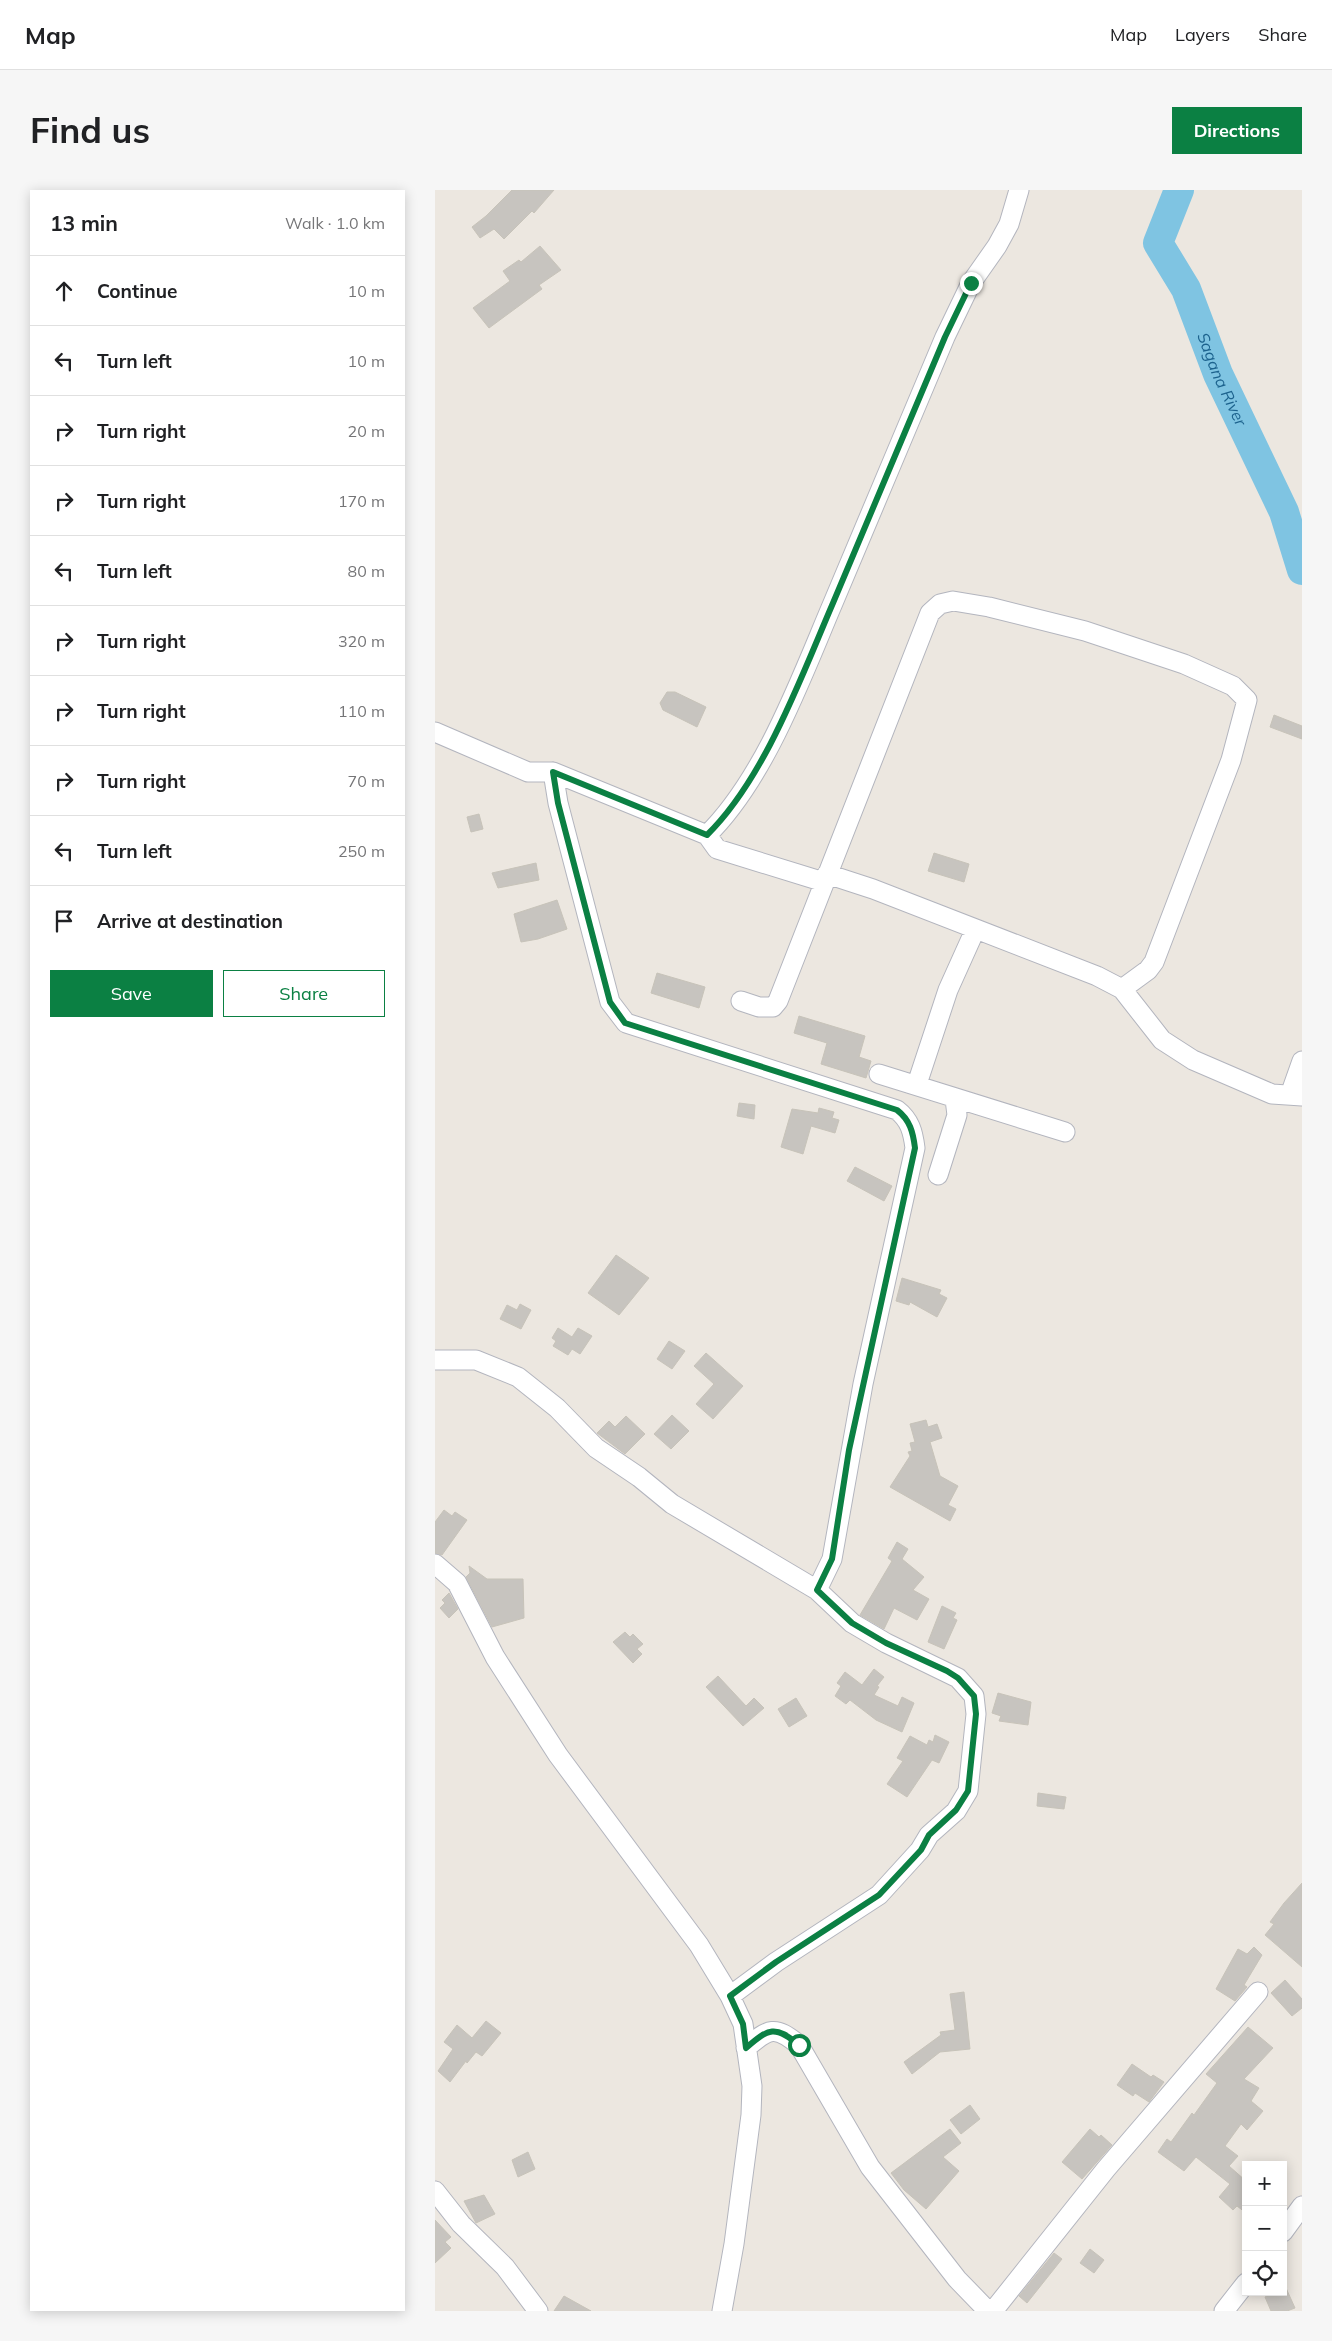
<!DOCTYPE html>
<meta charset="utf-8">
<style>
body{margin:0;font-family:Mulish,sans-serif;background:#f6f6f6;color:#202124}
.controls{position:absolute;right:15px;bottom:15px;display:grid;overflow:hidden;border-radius:0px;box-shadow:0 2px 12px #0003}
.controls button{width:45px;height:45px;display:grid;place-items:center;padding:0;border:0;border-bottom:1px solid #e0e0e0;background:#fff;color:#202124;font:25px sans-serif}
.stop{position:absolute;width:15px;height:15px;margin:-11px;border:4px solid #0b8043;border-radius:50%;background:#fff}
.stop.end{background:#0b8043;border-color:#fff;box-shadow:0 1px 5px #0008}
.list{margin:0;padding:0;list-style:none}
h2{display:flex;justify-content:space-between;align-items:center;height:65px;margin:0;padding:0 20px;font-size:21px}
h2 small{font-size:16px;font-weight:400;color:#757577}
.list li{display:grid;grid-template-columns:32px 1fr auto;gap:15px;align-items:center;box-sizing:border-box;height:70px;padding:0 20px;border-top:1px solid #e0e0e0}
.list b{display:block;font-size:19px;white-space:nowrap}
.list em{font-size:16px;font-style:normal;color:#757577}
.actions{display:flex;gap:10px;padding:15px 20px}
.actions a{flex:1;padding:11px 0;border:1px solid #0b8043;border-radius:0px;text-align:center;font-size:18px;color:#0b8043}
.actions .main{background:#0b8043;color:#fff}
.icon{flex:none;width:28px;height:28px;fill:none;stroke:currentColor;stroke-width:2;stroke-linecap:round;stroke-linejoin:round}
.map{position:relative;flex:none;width:867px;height:2121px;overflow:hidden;border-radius:0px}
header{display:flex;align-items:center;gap:30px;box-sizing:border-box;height:70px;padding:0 25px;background:#fff;border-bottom:1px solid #e0e0e0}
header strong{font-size:24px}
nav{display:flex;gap:28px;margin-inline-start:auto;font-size:18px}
.intro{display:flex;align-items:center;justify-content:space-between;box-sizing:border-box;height:120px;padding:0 30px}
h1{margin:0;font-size:35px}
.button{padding:12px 22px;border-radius:0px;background:#0b8043;color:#fff;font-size:18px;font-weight:700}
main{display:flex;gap:30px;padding:0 30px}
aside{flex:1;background:#fff;border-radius:0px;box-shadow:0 2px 12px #0003}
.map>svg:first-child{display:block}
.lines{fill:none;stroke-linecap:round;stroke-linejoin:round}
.river{stroke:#7fc4e2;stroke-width:30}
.building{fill:#c7c4bf;stroke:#c7c3b9}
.minor-casing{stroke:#b3b5be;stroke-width:21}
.minor{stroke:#fff;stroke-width:19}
.route{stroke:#0b8043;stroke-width:6}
.labels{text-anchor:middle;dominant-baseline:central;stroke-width:4;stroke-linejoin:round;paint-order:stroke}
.water-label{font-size:16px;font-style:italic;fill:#1d638e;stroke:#fff}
</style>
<header>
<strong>Map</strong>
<nav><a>Map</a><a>Layers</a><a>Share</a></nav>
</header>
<div class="intro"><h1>Find us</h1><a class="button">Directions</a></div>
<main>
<aside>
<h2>13 min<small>Walk · 1.0 km</small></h2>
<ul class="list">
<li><svg class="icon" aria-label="ahead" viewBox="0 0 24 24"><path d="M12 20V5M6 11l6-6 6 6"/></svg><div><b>Continue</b></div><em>10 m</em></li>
<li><svg class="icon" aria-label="left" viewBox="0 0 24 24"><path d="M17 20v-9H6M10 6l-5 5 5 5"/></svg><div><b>Turn left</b></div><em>10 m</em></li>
<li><svg class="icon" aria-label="right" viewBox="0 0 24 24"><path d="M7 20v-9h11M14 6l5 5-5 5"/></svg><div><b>Turn right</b></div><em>20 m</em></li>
<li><svg class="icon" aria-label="right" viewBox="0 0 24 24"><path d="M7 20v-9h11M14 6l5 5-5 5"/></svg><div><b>Turn right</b></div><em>170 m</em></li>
<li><svg class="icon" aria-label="left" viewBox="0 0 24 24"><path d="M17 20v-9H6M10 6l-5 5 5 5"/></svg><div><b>Turn left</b></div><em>80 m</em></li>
<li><svg class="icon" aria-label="right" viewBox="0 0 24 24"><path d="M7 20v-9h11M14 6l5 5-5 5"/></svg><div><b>Turn right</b></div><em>320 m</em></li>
<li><svg class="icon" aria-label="right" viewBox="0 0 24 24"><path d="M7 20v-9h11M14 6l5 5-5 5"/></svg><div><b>Turn right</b></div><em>110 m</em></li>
<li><svg class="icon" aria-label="right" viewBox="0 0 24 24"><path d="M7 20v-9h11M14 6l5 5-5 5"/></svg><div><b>Turn right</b></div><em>70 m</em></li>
<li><svg class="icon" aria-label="left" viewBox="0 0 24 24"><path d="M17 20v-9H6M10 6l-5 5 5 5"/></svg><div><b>Turn left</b></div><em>250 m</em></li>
<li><svg class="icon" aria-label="arrive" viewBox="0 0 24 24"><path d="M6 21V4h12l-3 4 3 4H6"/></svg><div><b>Arrive at destination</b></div></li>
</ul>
<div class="actions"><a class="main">Save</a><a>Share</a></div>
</aside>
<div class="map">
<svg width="867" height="2121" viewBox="0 0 867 2121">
<rect width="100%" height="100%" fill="#ece7e0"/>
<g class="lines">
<path class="river" id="s1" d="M 744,0 L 723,53 L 751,99 L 783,184 L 849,322 L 867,380"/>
</g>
<path class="building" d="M 77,0 L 119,0 L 99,23 L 97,21 L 69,49 L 59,39 L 45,48 L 37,37 L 51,26 Z
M 105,56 L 126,80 L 104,95 L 107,99 L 54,138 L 38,118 L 75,91 L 68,81 L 84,70 L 86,72 Z
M 232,502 L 240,502 L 271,517 L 262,537 L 228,520 L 225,513 Z
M 839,525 L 867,536 L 867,549 L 835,537 Z
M 44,624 L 48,639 L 36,642 L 32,627 Z
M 499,663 L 534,674 L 529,692 L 493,681 Z
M 101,673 L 104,690 L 63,698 L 57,683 Z
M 122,710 L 132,739 L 103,749 L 86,752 L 79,724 Z
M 222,783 L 270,797 L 264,818 L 216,803 Z
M 364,826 L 430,846 L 424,867 L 436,871 L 431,888 L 386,874 L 392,853 L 359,843 Z
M 304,913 L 320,915 L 319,929 L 302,926 Z
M 384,918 L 399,922 L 397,928 L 404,930 L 400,943 L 376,936 L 368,964 L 346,957 L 357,919 L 383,923 Z
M 420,977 L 457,996 L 449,1011 L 412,991 Z
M 181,1065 L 214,1088 L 184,1125 L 153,1103 Z
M 467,1088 L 506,1100 L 504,1104 L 512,1108 L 502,1127 L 475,1112 L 474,1115 L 461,1111 Z
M 85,1114 L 96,1120 L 86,1139 L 65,1129 L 72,1115 L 82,1120 Z
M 123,1138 L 137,1147 L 143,1138 L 157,1146 L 145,1164 L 137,1159 L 133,1165 L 118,1156 L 121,1151 L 117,1148 Z
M 234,1151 L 250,1161 L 237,1179 L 222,1169 Z
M 271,1163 L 308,1196 L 278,1229 L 261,1214 L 279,1194 L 259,1176 Z
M 237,1225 L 254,1241 L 236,1259 L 219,1244 Z
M 191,1226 L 210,1244 L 190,1264 L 162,1243 L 174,1231 L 180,1237 Z
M 491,1230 L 493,1237 L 502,1234 L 507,1248 L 495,1252 L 505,1286 L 523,1296 L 513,1315 L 521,1319 L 515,1331 L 455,1297 L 475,1266 L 473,1262 L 477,1261 L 475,1253 L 480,1252 L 475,1234 Z
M 9,1320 L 17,1326 L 20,1322 L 32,1330 L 7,1365 L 0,1363 L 0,1332 Z
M 462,1352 L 473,1359 L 467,1369 L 489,1387 L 478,1400 L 494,1409 L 482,1430 L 459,1418 L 449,1439 L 425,1425 L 457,1371 L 453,1368 Z
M 34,1376 L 52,1389 L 88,1389 L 89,1428 L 57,1437 L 31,1387 L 35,1383 Z
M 14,1403 L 23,1419 L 14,1428 L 5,1418 L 10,1413 L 7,1410 Z
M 507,1416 L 521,1423 L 518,1428 L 522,1430 L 509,1459 L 493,1452 Z
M 190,1442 L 195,1447 L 198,1444 L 208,1454 L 202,1459 L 207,1464 L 198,1473 L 178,1452 Z
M 439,1479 L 449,1487 L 442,1496 L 444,1497 L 439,1505 L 463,1516 L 467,1507 L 479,1513 L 467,1542 L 441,1530 L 415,1510 L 411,1514 L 400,1506 L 406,1496 L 402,1493 L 410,1482 L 427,1495 Z
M 283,1486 L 311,1516 L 319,1508 L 329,1518 L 308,1536 L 271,1497 Z
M 563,1503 L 596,1512 L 593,1535 L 564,1531 L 566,1526 L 557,1523 Z
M 361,1508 L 372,1526 L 354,1537 L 343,1519 Z
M 500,1545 L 514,1552 L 504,1573 L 497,1570 L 472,1607 L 452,1594 L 468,1571 L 462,1568 L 475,1546 L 492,1555 L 494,1550 L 498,1552 Z
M 603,1603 L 631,1607 L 629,1619 L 602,1616 Z
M 867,1693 L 867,1777 L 830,1745 L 839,1734 L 835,1732 L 849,1713 Z
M 819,1757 L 827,1765 L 809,1795 L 812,1797 L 800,1811 L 781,1799 L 803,1759 L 812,1764 Z
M 850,1790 L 867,1809 L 867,1818 L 857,1826 L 836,1803 Z
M 529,1802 L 535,1859 L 505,1862 L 477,1884 L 469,1872 L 506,1845 L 505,1842 L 520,1840 L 515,1804 Z
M 51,1831 L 66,1843 L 47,1866 L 41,1862 L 32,1873 L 31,1871 L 15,1892 L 3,1881 L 18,1859 L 9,1852 L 22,1835 L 37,1848 Z
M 813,1837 L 838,1858 L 809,1889 L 824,1898 L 816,1911 L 828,1921 L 812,1940 L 806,1934 L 790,1956 L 803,1966 L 794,1976 L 811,1991 L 811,2023 L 802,2016 L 798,2020 L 784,2007 L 795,1994 L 761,1967 L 749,1981 L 723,1962 L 732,1949 L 736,1952 L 757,1923 L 759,1925 L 782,1893 L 771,1884 Z
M 697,1874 L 716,1887 L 718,1885 L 729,1892 L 714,1912 L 700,1903 L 698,1906 L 682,1895 Z
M 535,1915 L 545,1929 L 526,1944 L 515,1930 Z
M 515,1939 L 526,1953 L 508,1967 L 524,1981 L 491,2019 L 469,2000 L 456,1983 Z
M 655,1939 L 664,1947 L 666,1945 L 677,1955 L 647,1989 L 627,1972 Z
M 93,1962 L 100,1979 L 83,1987 L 77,1970 Z
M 49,2005 L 60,2024 L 41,2033 L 29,2011 Z
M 0,2030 L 16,2047 L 10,2052 L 16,2058 L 0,2073 Z
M 655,2059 L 669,2070 L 659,2083 L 645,2073 Z
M 619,2063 L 627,2069 L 592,2113 L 584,2106 Z
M 851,2098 L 860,2118 L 852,2121 L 836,2121 L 830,2107 L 840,2102 L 848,2102 L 848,2099 Z
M 129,2106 L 156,2121 L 119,2121 Z"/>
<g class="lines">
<g class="minor-casing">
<path id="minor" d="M 0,542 L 93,582 L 118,582 L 272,645 L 282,659 L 389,692
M 118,582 L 123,613 L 175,812 L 191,833 L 462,920 C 475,930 478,942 480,958 L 428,1194 L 397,1369 L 382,1400
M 272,645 C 330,588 366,488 398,413 C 435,324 473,236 510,147 L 536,93 L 562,56 L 574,34 L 584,0
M 392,684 L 438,699 L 662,786 L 687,799 L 727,850 L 758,870 L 837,904 L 867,906
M 306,811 L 324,817 L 338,817 L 343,811 L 495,423 L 505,414 L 518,411 L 554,417 L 650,441 L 749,474 L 798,496 L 812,510 L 796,570 L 719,772 L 713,780 L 687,799
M 444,884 L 630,942
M 482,894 L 513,800 L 540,740
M 855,905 L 867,871
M 503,985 L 522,925 L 520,909
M 0,1170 L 41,1170 L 83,1187 L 122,1218 L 161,1258 L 204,1287 L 237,1314 L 382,1400 L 417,1433 L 451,1453 L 523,1488 L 539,1506 L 541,1524 L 533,1601 L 521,1621 L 494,1645 L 485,1660 L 444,1705 L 341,1772 L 295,1806
M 0,1374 L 22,1393 L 60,1467 L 123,1565 L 264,1755 L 295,1806 L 308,1834 L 317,1896 L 316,1925 L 299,2054 L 287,2121
M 311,1858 C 334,1838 340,1835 364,1855 L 435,1977 L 522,2089 L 553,2121
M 0,2001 L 26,2034 L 70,2077 L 103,2121
M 848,2042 L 867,2016
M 558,2121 L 671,1979 L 823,1802
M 789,2121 L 811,2093"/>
</g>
<use href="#minor" class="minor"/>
</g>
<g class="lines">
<path class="route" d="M 364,1855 C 340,1835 334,1838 311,1858 L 308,1834 L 295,1806 L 341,1772 L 444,1705 L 486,1660 L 494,1645 L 521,1620 L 533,1601 L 541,1524 L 539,1506 L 523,1488 L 512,1481 L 451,1453 L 417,1433 L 382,1400 L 397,1369 L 414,1260 L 480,958 C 478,942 475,930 462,920 L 190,833 L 175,812 L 123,613 L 118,582 L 272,645 C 330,588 366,487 398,413 C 435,324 473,236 510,147 L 536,93"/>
</g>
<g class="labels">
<g class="water-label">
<text stroke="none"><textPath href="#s1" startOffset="208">Sagana River</textPath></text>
</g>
</g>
</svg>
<div class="controls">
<button>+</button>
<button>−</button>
<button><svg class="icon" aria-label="locate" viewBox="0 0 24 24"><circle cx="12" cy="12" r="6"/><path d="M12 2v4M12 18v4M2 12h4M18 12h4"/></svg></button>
</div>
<div class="stop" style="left:364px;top:1855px"></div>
<div class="stop end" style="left:536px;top:93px"></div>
</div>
</main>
